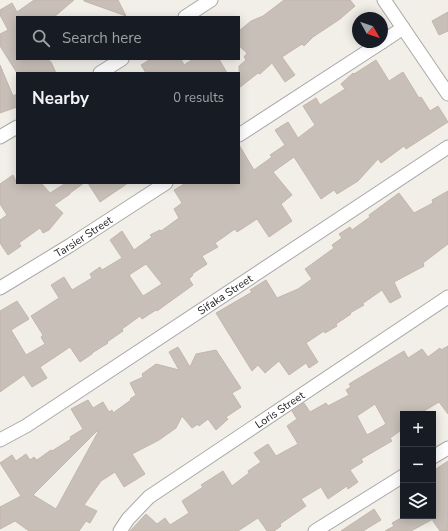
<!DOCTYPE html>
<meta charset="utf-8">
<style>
body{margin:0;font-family:"Nunito Sans",sans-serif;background:#20242c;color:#f1f3f6}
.controls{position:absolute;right:12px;bottom:12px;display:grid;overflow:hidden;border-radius:0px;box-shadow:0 2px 10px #0003}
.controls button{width:36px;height:36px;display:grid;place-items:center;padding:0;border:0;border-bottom:1px solid #363941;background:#171b24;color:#f1f3f6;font:20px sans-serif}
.compass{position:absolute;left:352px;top:12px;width:36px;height:36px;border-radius:50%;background:#171b24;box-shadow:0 2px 10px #0003;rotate:130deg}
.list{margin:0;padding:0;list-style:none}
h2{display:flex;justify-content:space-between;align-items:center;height:52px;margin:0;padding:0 16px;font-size:17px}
h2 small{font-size:13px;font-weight:400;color:#9ea1a6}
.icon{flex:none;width:22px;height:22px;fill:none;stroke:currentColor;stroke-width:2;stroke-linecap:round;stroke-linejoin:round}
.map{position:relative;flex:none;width:448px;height:531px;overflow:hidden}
.search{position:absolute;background:#171b24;box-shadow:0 2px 10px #0003;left:16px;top:16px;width:224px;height:44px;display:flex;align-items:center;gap:10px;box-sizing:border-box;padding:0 14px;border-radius:0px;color:#9ea1a6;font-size:15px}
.panel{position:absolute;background:#171b24;box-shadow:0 2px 10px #0003;left:16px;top:72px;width:224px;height:112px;border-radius:0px}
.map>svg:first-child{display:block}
.building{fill:#c7bfb8;stroke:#c4b6ab;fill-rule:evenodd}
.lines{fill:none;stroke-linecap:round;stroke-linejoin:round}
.minor-casing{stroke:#a9a9a9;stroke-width:15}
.minor{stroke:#fff;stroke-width:13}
.labels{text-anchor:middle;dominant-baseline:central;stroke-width:4;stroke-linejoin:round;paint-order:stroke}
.street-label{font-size:11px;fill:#222;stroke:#fff}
</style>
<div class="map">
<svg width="448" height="531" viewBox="0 0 448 531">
<rect width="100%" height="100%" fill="#f2efe9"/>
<path class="building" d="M 34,0 L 74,0 L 54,17 L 17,17 L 17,59 L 47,59 L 51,62 L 56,73 L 17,73 L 0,46 L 0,34 L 8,30 L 0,15 L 0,10 L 12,3 L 17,12 Z
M 84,0 L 118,0 L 126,16 L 84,1 Z
M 284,0 L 350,0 L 355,6 L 340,19 L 313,37 L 304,46 L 302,44 L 282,57 L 295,75 L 285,82 L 272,63 L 260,74 L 258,73 L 239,88 L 239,66 L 246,60 L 244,57 L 247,53 L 239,46 L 239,31 L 251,21 L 263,16 Z
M 448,12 L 448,31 L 439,35 L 432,21 Z
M 151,59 L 181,59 L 184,65 L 193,59 L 219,59 L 227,73 L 146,73 L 141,65 Z
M 376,60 L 389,81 L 403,72 L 419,98 L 421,97 L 430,111 L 438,106 L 448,122 L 406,149 L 404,146 L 381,163 L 378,159 L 358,181 L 337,194 L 334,190 L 321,199 L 294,157 L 273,172 L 292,195 L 281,204 L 292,221 L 269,237 L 257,219 L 237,232 L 235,229 L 215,243 L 218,247 L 202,256 L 207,264 L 192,274 L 193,275 L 189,279 L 193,285 L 157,311 L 156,310 L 142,319 L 140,316 L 122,329 L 123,331 L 107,342 L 108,343 L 92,353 L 92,354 L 80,362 L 70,347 L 40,367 L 47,378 L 32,387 L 24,375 L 0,392 L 0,311 L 17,301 L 29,319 L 11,330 L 26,355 L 45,344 L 41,337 L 43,335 L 31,316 L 59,298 L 51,285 L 64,277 L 72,290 L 92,278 L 90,274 L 100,267 L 102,270 L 122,258 L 110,240 L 122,231 L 134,250 L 152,237 L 150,235 L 160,230 L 161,231 L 179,218 L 174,209 L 182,203 L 174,190 L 186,183 L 239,183 L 239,145 L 254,170 L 272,157 L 270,155 L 285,145 L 275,130 L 288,122 L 298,138 L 315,125 L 303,106 L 316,98 L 320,105 L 345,89 L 341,84 L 353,73 L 354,74 ZM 146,264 L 162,284 L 143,296 L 129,275 Z
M 0,65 L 13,96 L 17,94 L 17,107 L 0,113 Z
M 13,175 L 17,183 L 41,183 L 50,193 L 66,183 L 84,183 L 70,193 L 70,194 L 54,205 L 63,213 L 49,230 L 43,233 L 40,228 L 19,243 L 21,246 L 8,255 L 0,243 L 0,220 L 7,215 L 0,204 L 0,184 Z
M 88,183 L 128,183 L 100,202 Z
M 448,191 L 448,244 L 423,263 L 424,266 L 394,282 L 401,297 L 390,303 L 382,290 L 362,304 L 364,305 L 350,313 L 351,314 L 336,324 L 337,326 L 325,333 L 324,331 L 306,343 L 318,362 L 309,368 L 306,363 L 289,375 L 279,361 L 265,373 L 258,365 L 252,371 L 216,313 L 252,292 L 250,290 L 266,280 L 277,298 L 298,289 L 312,279 L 305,269 L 334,248 L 332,245 L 342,238 L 339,234 L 350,227 L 352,230 L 370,217 L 369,215 L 399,193 L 414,213 L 433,203 L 432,200 Z
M 448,346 L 448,414 L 439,402 L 419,414 L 403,414 L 403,429 L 390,438 L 392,441 L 361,459 L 363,462 L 350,470 L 358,482 L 348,489 L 347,486 L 328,499 L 321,487 L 301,499 L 306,506 L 280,524 L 281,526 L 274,531 L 267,531 L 258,518 L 238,531 L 130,531 L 146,514 L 157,524 L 165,518 L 170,525 L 189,513 L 182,501 L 203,487 L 201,485 L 223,471 L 232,486 L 249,473 L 248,471 L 261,462 L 254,453 L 268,444 L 276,456 L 298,444 L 287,426 L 297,419 L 292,411 L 304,403 L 310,412 L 326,403 L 328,406 L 349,395 L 346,390 L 351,387 L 349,384 L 404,351 L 408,358 L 422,349 L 428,357 L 440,348 L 441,350 ZM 375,404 L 386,424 L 367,435 L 357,416 Z
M 178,347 L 190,367 L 196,354 L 216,350 L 241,388 L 232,393 L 241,407 L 226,417 L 228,419 L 216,430 L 208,419 L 199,426 L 198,424 L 192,428 L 182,416 L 176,428 L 159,440 L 132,454 L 145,474 L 124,487 L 115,472 L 101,481 L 84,505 L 97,511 L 90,523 L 86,521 L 79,531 L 29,531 L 15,521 L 0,529 L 0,507 L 21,496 L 0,463 L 12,455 L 16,461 L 26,454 L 30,460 L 34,457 L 37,460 L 51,450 L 52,451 L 71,439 L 70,437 L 83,429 L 71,409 L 88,400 L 93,408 L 103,402 L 109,412 L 112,410 L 113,413 L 131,400 L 130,399 L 136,395 L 130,383 L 143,377 L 142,374 L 156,364 L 179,370 L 169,352 ZM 97,431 L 98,432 L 56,509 L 33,495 Z
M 448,461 L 448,531 L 440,531 L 433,521 L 433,519 L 411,531 L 385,531 L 394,526 L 392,523 L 403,517 L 405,520 L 412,516 L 433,516 L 433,471 Z
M 374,509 L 381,520 L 363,531 L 341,531 Z"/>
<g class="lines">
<g class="minor-casing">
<g id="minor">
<path d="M 384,0 L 448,94"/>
<path d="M 185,17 L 211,0"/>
<path d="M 382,42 L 403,28"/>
<path d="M 100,73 L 122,59"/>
<path d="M 239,135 L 382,42"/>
<path d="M 0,137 L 17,127"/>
<path id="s1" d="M 0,288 L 69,246 L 166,183"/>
<path id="s2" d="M 0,440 L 26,426 L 448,147"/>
<path d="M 433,457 L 448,448"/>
<path id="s3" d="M 120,531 L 128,519 L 149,497 L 448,297"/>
<path d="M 315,531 L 403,476"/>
</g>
</g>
<use href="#minor" class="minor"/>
</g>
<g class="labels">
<g class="street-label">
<text stroke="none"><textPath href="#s1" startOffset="98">Tarsier Street</textPath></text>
<text stroke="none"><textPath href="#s2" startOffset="268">Sifaka Street</textPath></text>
<text stroke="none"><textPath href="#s3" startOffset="202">Loris Street</textPath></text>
</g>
</g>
</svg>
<div class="controls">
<button>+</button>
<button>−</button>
<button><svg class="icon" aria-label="layers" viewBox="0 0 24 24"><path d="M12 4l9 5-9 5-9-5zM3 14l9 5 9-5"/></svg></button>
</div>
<svg class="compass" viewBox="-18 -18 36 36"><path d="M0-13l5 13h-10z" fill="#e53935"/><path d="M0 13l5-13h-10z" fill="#9ea1a6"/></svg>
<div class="search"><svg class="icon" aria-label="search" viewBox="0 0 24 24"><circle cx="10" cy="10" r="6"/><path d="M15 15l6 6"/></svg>Search here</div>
<section class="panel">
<h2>Nearby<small>0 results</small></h2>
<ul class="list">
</ul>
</section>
</div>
